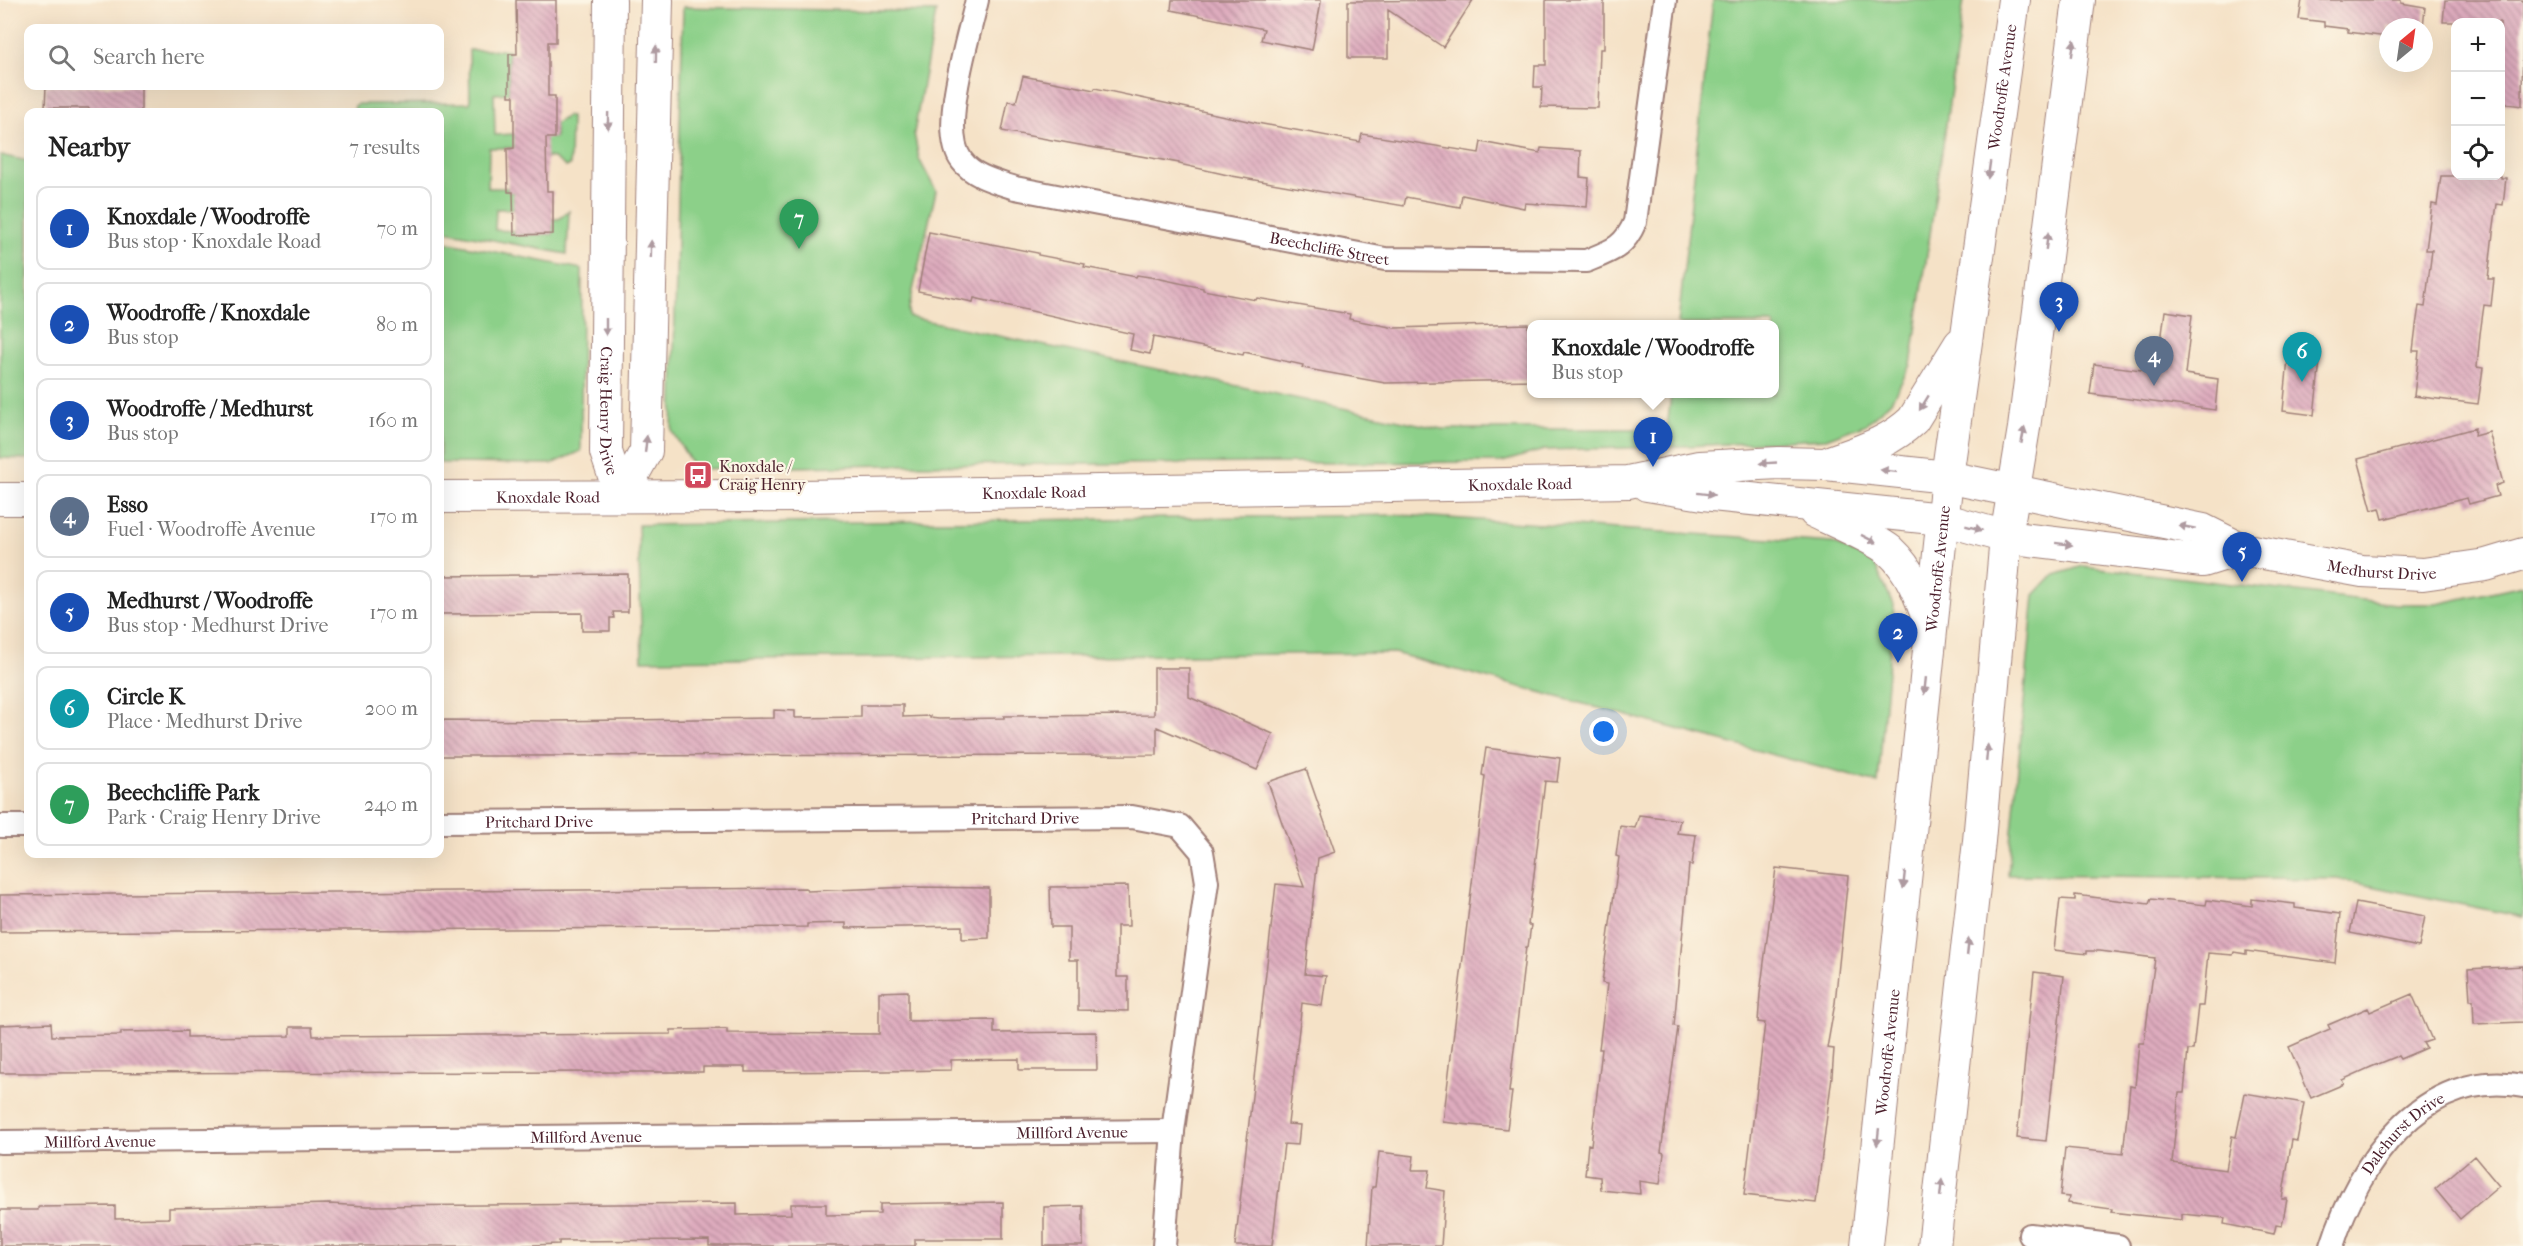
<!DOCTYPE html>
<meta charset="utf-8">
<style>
body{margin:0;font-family:"IM FELL French Canon",serif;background:#f6f6f6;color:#222}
.controls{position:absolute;right:18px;top:18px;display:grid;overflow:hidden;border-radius:12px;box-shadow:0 6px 24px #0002}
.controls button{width:54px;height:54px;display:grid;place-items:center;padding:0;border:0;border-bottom:2px solid #e0e0e0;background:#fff;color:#222;font:30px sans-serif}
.compass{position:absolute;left:2379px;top:18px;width:54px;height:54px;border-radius:50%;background:#fff;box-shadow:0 6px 24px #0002;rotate:29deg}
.you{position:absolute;left:1604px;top:732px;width:21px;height:21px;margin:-15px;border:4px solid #fff;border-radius:50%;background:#1a73e8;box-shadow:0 0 0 9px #1a73e833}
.badge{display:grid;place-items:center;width:39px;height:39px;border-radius:50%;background:#1a73e8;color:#fff;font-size:20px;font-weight:700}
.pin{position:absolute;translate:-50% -50px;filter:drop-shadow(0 2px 3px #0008)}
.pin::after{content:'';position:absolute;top:32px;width:21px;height:18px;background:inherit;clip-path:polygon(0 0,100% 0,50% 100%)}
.popup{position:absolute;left:1527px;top:320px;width:252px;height:78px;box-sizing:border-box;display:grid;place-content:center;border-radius:12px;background:#fff;filter:drop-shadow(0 2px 4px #0005);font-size:20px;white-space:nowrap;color:#767676}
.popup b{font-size:22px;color:#222}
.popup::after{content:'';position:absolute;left:50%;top:100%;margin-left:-12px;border:12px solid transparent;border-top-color:#fff}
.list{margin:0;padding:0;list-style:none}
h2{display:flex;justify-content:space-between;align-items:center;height:78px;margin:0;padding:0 24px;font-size:26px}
h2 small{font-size:20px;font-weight:400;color:#767676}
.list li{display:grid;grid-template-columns:39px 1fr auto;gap:18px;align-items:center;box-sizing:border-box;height:84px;margin:0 12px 12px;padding:0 12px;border:2px solid #e0e0e0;border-radius:12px}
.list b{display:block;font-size:22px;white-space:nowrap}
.list p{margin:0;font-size:20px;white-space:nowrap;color:#767676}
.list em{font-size:20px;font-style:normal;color:#767676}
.icon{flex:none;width:33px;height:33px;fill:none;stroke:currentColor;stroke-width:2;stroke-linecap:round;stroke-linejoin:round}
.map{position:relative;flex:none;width:2523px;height:1246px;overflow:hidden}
.search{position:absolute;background:#fff;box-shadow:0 6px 24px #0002;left:24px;top:24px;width:420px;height:66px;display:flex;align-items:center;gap:15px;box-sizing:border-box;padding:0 21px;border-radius:12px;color:#767676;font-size:22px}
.panel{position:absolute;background:#fff;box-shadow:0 6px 24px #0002;left:24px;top:108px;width:420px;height:750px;border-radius:12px}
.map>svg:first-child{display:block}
.green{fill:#8cd089;stroke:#6b785a;stroke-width:1.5}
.building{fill:url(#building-back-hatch)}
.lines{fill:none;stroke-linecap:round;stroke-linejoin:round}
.street-casing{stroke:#a08079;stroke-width:26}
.secondary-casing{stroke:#a08079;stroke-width:34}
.street{stroke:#fff;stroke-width:22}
.secondary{stroke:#fff;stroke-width:32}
.oneway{fill:#ae9aa0}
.labels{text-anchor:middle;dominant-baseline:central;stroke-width:4.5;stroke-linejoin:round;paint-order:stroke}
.street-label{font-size:16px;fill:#4a1f2b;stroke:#fcf5e5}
.poi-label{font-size:16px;fill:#4a1f2b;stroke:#fcf5e5;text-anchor:start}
</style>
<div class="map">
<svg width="2523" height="1246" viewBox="0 0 2523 1246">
<defs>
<pattern id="building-back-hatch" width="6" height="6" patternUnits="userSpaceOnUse" patternTransform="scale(1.5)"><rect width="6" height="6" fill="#deacbe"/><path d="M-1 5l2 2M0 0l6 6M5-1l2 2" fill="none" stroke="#b68b9b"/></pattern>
</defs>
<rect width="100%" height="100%" fill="#fcf5e5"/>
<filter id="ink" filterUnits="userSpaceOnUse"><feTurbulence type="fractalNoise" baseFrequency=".0167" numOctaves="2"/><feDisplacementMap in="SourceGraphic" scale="12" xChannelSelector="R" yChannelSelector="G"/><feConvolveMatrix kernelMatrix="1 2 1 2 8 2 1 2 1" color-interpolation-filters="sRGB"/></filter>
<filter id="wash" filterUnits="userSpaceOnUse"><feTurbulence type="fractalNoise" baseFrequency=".008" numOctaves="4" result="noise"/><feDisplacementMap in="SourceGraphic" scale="24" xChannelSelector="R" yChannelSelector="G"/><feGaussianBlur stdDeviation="1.35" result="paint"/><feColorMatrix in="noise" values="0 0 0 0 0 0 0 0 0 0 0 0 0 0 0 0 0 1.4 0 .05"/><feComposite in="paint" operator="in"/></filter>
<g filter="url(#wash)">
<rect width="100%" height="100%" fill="#f5e2c7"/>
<path class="green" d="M 1713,0 L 1964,0 L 1911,365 L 1891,401 L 1866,424 L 1826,439 L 1667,447 L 1544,450 L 1502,462 L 891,465 L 695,469 L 672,431 L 683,7 L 936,12 L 914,133 L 919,159 L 936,191 L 909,308 L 909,317 L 1442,429 L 1667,429 L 1671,394 L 1774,394 L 1774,324 L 1678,324 Z
M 469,50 L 508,50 L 509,93 L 494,94 L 495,135 L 515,134 L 555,138 L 555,124 L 567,116 L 571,117 L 570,165 L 566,167 L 554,158 L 546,157 L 545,148 L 489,148 L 488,188 L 508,188 L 508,192 L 514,192 L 514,209 L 496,209 L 495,230 L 514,231 L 514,235 L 553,234 L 553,219 L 559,219 L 569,211 L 567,254 L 440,230 L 440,142 L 446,141 L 445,123 L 440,122 L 440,112 L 354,112 L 355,105 L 358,104 L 470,103 Z
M 0,155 L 28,161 L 28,459 L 0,458 Z
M 440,241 L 582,269 L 581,451 L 552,464 L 440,463 Z
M 1402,515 L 1833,543 L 1873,562 L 1894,605 L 1878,783 L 1394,653 L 642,660 L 638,525 Z
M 2083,566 L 2396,604 L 2437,604 L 2523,585 L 2523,917 L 2337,879 L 2008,875 L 2034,595 L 2052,576 Z"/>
<g id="blocks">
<path class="building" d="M 516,0 L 556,0 L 556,42 L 548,42 L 548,96 L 555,96 L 555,138 L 546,138 L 547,191 L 553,191 L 553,234 L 514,235 L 513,192 L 508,192 L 507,149 L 514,148 L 514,96 L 509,96 L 509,54 L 517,54 Z
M 1172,0 L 1321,0 L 1321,2 L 1312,50 L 1261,40 L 1264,29 L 1171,10 Z
M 1473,0 L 1443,47 L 1388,10 L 1388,58 L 1348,58 L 1348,1 Z
M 1546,0 L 1604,0 L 1604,49 L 1600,49 L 1598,108 L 1541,107 L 1542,87 L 1534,87 L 1535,65 L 1546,65 Z
M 2302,0 L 2401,0 L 2401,3 L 2425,7 L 2423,27 L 2388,27 L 2388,37 L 2348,32 L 2348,29 L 2324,26 L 2324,22 L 2299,19 Z
M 2445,0 L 2523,0 L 2522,106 L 2500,103 L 2500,22 L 2443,22 Z
M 1023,76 L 1094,90 L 1095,88 L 1257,123 L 1360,142 L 1362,134 L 1479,153 L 1481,142 L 1540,153 L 1541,148 L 1581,151 L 1580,177 L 1589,178 L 1587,207 L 1525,203 L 1524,208 L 1462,195 L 1460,207 L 1406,197 L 1404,206 L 1232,176 L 1179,164 L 1179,163 L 1002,131 L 1008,101 L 1016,102 Z
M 46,86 L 141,86 L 141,112 L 89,112 L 89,108 L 45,108 Z
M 2441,176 L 2501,176 L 2501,178 L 2506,178 L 2503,205 L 2497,204 L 2493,233 L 2488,279 L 2494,279 L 2491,306 L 2484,305 L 2480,334 L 2477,367 L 2483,368 L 2478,404 L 2414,396 L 2419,351 L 2413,351 L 2416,326 L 2419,306 L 2425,307 L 2432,250 L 2426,250 L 2432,204 L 2437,205 Z
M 929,232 L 1038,253 L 1038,255 L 1085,264 L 1084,267 L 1136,277 L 1137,275 L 1156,278 L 1203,288 L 1203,290 L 1256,300 L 1257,298 L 1350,314 L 1349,319 L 1395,328 L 1528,324 L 1528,328 L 1532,327 L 1532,380 L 1385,383 L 1302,368 L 1303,365 L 1244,352 L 1243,355 L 1153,337 L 1150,354 L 1130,350 L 1133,334 L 974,298 L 973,302 L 918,291 Z
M 2165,311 L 2192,315 L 2185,374 L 2218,379 L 2215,410 L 2090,394 L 2094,364 L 2157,372 Z
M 2289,349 L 2321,352 L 2314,415 L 2283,411 Z
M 2475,428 L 2474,436 L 2489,432 L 2503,483 L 2495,486 L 2498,496 L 2469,504 L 2467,498 L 2383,519 L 2380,508 L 2372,510 L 2358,459 Z
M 628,574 L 628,612 L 613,612 L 614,618 L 610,618 L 610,631 L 582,631 L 582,613 L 440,614 L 440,576 Z
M 1154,668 L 1189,668 L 1189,697 L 1273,734 L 1257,770 L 1157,727 L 1157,755 L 440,756 L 440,720 L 551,721 L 774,718 L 774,710 L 795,711 L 795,718 L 861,717 L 861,705 L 903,705 L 903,717 L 930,716 L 930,718 L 939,719 L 1004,718 L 1004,716 L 1154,715 Z
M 1486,748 L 1560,758 L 1557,782 L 1545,781 L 1528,925 L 1531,925 L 1528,947 L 1526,947 L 1509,1092 L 1512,1092 L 1507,1129 L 1443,1122 L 1485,776 L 1482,775 Z
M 1306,769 L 1335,852 L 1318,858 L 1305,974 L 1326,976 L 1322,1006 L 1302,1003 L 1288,1124 L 1300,1125 L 1298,1145 L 1284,1144 L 1272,1246 L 1235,1246 L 1276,884 L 1304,887 L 1268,782 Z
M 1639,815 L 1680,820 L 1677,833 L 1696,835 L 1692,865 L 1689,865 L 1674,1026 L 1678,1027 L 1661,1152 L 1664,1153 L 1660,1184 L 1639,1181 L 1640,1194 L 1601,1190 L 1600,1177 L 1585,1175 L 1588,1144 L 1591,1145 L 1602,1049 L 1599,1049 L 1607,984 L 1602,983 L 1619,857 L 1616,856 L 1620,826 L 1635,828 Z
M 1776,868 L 1848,876 L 1835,1003 L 1827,1048 L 1834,1049 L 1832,1076 L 1816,1203 L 1744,1195 L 1765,1023 L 1758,1022 L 1760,994 Z
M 1128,886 L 1129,926 L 1117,926 L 1117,977 L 1128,977 L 1128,1011 L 1078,1010 L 1078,960 L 1069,960 L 1069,927 L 1051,927 L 1050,887 Z
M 914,887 L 989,888 L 989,938 L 962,939 L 962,926 L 846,928 L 846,923 L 807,924 L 807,927 L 693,928 L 0,932 L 0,895 L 806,888 L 807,891 Z
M 2075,895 L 2149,904 L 2151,899 L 2206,905 L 2207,900 L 2252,906 L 2252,899 L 2295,904 L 2295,908 L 2340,914 L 2335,963 L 2246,951 L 2246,954 L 2234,952 L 2233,955 L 2208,953 L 2203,1006 L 2198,1006 L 2193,1050 L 2188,1050 L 2184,1093 L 2179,1093 L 2172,1163 L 2226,1170 L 2232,1136 L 2236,1137 L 2245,1093 L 2304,1103 L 2297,1141 L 2292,1140 L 2287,1169 L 2282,1199 L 2287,1199 L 2282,1226 L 2276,1225 L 2274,1234 L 2224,1224 L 2225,1218 L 2182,1214 L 2182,1220 L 2111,1212 L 2112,1209 L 2068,1203 L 2069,1197 L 2060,1196 L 2065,1148 L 2123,1154 L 2130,1086 L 2135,1087 L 2139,1043 L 2144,1043 L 2155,958 L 2100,951 L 2087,951 L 2087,954 L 2054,950 L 2060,899 L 2075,900 Z
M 2356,903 L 2425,916 L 2419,947 L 2350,933 Z
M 2523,966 L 2523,1022 L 2474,1024 L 2473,1000 L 2470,1000 L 2468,969 Z
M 2034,972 L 2064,976 L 2046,1141 L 2017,1138 Z
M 908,991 L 908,1021 L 994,1020 L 994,1033 L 1096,1032 L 1097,1070 L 1019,1070 L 1019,1059 L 951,1060 L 951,1070 L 885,1071 L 745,1072 L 745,1067 L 703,1067 L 703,1072 L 652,1072 L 0,1073 L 0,1025 L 51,1023 L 52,1036 L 121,1035 L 121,1032 L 187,1031 L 187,1037 L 290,1036 L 290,1027 L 312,1027 L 313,1036 L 671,1034 L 671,1030 L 727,1029 L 727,1033 L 879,1034 L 879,992 Z
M 2412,994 L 2432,1040 L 2423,1043 L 2426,1048 L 2400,1059 L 2398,1056 L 2371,1067 L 2342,1080 L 2344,1084 L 2311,1098 L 2289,1047 L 2330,1029 L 2328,1025 L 2349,1016 L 2368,1008 L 2370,1012 Z
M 1379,1152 L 1414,1156 L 1412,1170 L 1430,1170 L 1427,1188 L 1445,1191 L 1441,1246 L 1368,1246 L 1372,1187 L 1375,1187 Z
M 2474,1156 L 2499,1186 L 2460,1219 L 2435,1189 Z
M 1003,1202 L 1003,1239 L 915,1239 L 915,1246 L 709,1246 L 709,1240 L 559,1241 L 559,1244 L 501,1246 L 0,1246 L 0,1210 L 38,1210 L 38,1207 L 115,1206 L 115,1219 L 169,1218 L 169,1208 L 329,1204 L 367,1206 L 737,1203 L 737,1215 L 791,1214 L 791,1204 L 826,1204 L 826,1215 L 880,1214 L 880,1204 Z
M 1083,1206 L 1083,1246 L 1044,1246 L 1044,1207 Z"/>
</g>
</g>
<g filter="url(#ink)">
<use href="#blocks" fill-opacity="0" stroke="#a08079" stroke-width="1.5"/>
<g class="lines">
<g class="street-casing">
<g id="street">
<path id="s1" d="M 977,0 C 969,36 938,131 962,161 C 974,177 997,182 1015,188 L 1385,259 L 1586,261 C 1611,251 1624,248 1635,222 L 1665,0"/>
<path id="s2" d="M 440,822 L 1132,817 L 1180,826 L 1202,852 L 1207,882 L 1173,1131 L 1164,1246"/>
<path d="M 0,826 L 28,826"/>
<path id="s3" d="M 0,1142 L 1173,1131"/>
<path d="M 2030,1235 L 2118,1246"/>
<path id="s4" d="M 2332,1246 C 2358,1163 2423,1067 2523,1086"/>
</g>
</g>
<g class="secondary-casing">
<g id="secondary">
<path id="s5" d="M 610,0 L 606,452 L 621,496"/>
<path d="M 1830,462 C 1860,451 1889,443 1913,420 L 1960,344"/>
<path d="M 1647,485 L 1703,494 L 1942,519 L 2006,537 L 2203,561 L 2241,549"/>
<path d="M 621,496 L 646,451 L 657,0"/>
<path id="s6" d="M 440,497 L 801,496 L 1628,482 L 1699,467 L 1779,463 L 1826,464 L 1947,477 L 2203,530 L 2241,549 L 2362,571 L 2423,574 L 2486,565 L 2523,554"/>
<path d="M 0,499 L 28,499"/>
<path d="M 1815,512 C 1834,521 1876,539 1890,551 C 1911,570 1921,598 1930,624"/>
<path id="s7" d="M 1867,1246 L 1947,477 L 2014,0"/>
<path d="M 1934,1246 L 1979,841 L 2006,537 L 2024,428 L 2079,0"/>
</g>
</g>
<use href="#street" class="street"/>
<use href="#secondary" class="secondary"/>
</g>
<defs><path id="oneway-solid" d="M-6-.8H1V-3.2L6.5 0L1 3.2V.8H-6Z" transform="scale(1.5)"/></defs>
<g class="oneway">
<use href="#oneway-solid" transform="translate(2073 48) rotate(-82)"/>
<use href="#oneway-solid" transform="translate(656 54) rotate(-89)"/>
<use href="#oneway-solid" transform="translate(608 121) rotate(91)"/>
<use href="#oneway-solid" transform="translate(1989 170) rotate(98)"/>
<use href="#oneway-solid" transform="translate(2047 241) rotate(-82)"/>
<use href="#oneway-solid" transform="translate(651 249) rotate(-89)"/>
<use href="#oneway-solid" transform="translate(606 327) rotate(90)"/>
<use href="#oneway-solid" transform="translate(1924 403) rotate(122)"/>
<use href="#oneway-solid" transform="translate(2023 435) rotate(-79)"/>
<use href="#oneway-solid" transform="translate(646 444) rotate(-84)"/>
<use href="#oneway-solid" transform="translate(1768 463) rotate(177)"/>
<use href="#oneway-solid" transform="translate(1889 471) rotate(-173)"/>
<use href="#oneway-solid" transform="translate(1706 494) rotate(7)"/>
<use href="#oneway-solid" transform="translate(2187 527) rotate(-169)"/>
<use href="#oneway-solid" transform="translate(1974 528) rotate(15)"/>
<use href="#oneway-solid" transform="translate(1869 539) rotate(27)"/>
<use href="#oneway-solid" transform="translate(2064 544) rotate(7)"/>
<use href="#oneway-solid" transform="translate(1925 686) rotate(96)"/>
<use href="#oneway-solid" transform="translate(1987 753) rotate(-85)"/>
<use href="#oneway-solid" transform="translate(1904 880) rotate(96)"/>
<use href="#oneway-solid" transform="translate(1968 947) rotate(-84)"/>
<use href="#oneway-solid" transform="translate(1878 1137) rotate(96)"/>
<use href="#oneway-solid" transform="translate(1941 1188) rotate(-84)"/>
</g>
</g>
<defs>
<g id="bus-square" transform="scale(1.5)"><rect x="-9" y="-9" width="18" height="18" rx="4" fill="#d1495b" stroke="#fcf5e5"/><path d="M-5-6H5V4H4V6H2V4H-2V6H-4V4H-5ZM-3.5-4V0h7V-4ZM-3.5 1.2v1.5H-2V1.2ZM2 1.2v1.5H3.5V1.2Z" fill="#fff"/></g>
</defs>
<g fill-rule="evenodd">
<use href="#bus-square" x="698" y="475"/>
</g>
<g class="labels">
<g class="street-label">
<text stroke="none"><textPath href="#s7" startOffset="1167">Woodroffe Avenue</textPath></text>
<text stroke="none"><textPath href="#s1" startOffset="546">Beechcliffe Street</textPath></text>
<text stroke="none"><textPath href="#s5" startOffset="411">Craig Henry Drive</textPath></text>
<text stroke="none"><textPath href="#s6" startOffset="1080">Knoxdale Road</textPath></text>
<text stroke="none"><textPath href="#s6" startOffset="594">Knoxdale Road</textPath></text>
<text stroke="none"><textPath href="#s6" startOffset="108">Knoxdale Road</textPath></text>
<text stroke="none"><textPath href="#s6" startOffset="1956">Medhurst Drive</textPath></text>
<text stroke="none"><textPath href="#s7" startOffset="681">Woodroffe Avenue</textPath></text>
<text stroke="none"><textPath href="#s2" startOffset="585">Pritchard Drive</textPath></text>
<text stroke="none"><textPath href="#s2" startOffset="99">Pritchard Drive</textPath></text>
<text stroke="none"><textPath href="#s7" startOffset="195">Woodroffe Avenue</textPath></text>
<text stroke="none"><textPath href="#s3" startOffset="1072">Millford Avenue</textPath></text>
<text stroke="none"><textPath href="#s4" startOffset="136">Dalehurst Drive</textPath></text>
<text stroke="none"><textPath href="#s3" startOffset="586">Millford Avenue</textPath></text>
<text stroke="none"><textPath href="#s3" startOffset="100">Millford Avenue</textPath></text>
</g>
<g class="poi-label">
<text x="719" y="466">Knoxdale /<tspan x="719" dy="18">Craig Henry</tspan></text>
</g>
</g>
</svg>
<div class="controls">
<button>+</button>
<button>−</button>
<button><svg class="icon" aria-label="locate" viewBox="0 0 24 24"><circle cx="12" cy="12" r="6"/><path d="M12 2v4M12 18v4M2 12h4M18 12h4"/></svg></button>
</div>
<svg class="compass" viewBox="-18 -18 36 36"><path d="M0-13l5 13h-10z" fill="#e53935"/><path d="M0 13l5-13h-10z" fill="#767676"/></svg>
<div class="you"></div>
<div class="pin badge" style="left:1653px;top:467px;background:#1a4fb4">1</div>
<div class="popup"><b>Knoxdale / Woodroffe</b>Bus stop</div>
<div class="pin badge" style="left:1898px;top:663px;background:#1a4fb4">2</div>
<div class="pin badge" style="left:2059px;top:332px;background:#1a4fb4">3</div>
<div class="pin badge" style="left:2154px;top:386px;background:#5c6f8a">4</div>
<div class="pin badge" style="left:2242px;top:582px;background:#1a4fb4">5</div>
<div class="pin badge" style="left:2302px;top:382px;background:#0f9aa8">6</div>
<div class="pin badge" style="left:799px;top:249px;background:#2e9e5b">7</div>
<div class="search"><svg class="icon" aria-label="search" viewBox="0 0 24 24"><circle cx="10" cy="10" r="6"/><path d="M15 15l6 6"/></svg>Search here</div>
<section class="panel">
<h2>Nearby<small>7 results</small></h2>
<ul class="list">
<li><span class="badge" style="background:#1a4fb4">1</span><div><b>Knoxdale / Woodroffe</b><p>Bus stop · Knoxdale Road</p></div><em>70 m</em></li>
<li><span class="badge" style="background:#1a4fb4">2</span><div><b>Woodroffe / Knoxdale</b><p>Bus stop</p></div><em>80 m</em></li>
<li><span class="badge" style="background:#1a4fb4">3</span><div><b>Woodroffe / Medhurst</b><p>Bus stop</p></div><em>160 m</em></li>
<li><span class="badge" style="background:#5c6f8a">4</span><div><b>Esso</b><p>Fuel · Woodroffe Avenue</p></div><em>170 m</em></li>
<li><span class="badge" style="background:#1a4fb4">5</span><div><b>Medhurst / Woodroffe</b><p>Bus stop · Medhurst Drive</p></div><em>170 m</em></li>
<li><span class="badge" style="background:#0f9aa8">6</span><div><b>Circle K</b><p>Place · Medhurst Drive</p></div><em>200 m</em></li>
<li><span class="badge" style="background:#2e9e5b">7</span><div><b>Beechcliffe Park</b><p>Park · Craig Henry Drive</p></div><em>240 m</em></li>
</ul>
</section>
</div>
